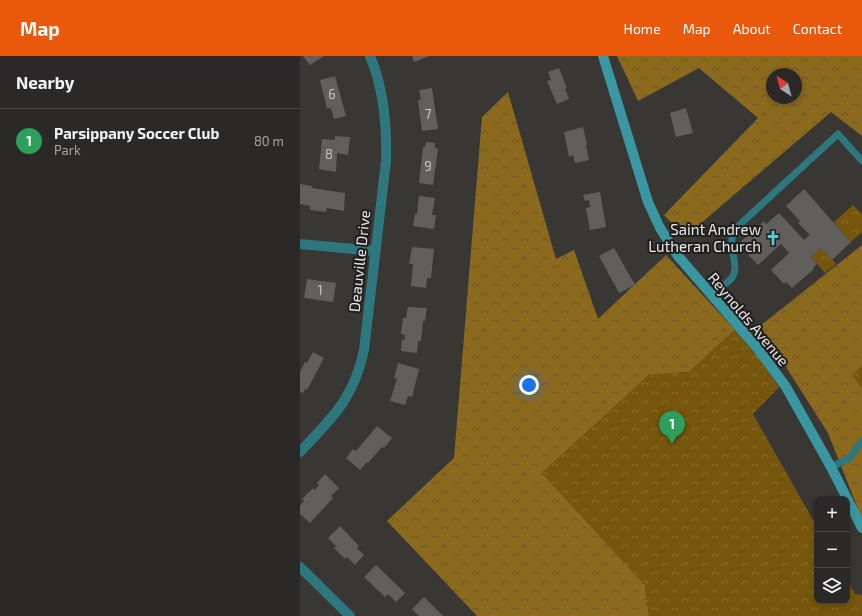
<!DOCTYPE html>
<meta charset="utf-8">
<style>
body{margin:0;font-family:"Exo 2",sans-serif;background:#32312f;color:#f1f3f6}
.controls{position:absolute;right:12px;bottom:12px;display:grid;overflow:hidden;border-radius:8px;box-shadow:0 2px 6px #0003}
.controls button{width:36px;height:36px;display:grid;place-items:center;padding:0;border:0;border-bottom:1px solid #464544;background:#2a2927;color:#f1f3f6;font:20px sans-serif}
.compass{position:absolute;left:466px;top:12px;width:36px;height:36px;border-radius:50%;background:#2a2927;box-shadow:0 2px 6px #0003;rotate:324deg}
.you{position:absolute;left:229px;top:329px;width:14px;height:14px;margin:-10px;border:3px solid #fff;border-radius:50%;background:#1a73e8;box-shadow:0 0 0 6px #1a73e833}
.badge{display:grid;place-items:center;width:26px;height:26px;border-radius:50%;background:#ea580c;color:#fff;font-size:13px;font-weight:700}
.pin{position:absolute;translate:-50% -33px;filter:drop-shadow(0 1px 2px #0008)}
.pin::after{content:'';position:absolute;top:21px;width:14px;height:12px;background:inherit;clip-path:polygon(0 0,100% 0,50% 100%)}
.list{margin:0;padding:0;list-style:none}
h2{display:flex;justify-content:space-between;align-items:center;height:52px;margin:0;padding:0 16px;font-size:17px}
h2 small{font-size:13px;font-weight:400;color:#a5a6a7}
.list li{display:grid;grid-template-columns:26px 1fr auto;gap:12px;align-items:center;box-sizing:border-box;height:64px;padding:0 16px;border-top:1px solid #464544}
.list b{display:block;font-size:15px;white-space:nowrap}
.list p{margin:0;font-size:13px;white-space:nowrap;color:#a5a6a7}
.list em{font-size:13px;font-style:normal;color:#a5a6a7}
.icon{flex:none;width:22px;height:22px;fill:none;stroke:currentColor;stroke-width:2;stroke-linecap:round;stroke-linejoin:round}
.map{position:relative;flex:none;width:562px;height:560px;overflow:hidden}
header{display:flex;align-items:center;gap:24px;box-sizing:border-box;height:56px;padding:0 20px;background:#ea580c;color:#fff}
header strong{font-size:19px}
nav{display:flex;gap:22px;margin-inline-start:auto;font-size:14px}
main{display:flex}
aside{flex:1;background:#2a2927}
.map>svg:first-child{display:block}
.forest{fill:url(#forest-crowns);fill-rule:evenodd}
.park{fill:url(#park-crowns)}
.building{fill:#615f5c}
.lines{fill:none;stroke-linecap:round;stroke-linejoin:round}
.lane{stroke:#2e777f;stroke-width:7}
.street{stroke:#2e777f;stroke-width:10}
.secondary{stroke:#3a97a1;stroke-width:10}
.labels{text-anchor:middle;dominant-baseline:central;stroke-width:4;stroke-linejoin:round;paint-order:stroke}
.number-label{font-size:13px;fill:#c8c7c5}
.poi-label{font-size:15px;fill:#eaeae8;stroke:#1f1e1d;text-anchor:end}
.street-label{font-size:15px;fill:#eaeae8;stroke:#1f1e1d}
</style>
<header>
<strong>Map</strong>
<nav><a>Home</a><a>Map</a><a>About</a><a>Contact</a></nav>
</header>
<main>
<aside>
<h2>Nearby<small></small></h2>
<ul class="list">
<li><span class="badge" style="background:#2e9e5b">1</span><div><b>Parsippany Soccer Club</b><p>Park</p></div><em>80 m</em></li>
</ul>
</aside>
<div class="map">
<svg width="562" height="560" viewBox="0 0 562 560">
<defs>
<pattern id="forest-crowns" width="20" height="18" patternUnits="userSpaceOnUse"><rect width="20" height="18" fill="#8c6a1d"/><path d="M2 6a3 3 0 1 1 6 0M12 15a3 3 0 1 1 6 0" fill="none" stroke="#695832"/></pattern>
<pattern id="park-crowns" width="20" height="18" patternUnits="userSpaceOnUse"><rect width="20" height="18" fill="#75560c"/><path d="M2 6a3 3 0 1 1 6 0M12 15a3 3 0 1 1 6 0" fill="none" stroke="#896e2f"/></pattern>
</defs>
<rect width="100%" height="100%" fill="#383734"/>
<path class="forest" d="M 317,0 L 562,0 L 562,80 L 531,56 L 385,181 L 364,159 L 458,62 L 399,12 L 338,45 ZM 472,18 L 496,18 L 496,42 L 472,42 Z
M 208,36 L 256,203 L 274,194 L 298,263 L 366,199 L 435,274 L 389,316 L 349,319 L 242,417 L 345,529 L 349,560 L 177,560 L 87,465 L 154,402 L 182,61 Z
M 562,189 L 562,310 L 552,319 L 562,332 L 562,463 L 528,377 L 460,270 Z"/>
<path class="park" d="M 553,149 L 562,158 L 562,176 L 551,186 L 534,166 Z
M 521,192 L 536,208 L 525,217 L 511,201 Z
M 435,274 L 458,301 L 479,331 L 453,358 L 517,471 L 517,545 L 547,545 L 547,524 L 555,538 L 562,539 L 562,560 L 349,560 L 345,529 L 242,417 L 349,319 L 389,316 Z
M 562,310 L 562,332 L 552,319 Z"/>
<path class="building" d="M 3,0 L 24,0 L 10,9 Z
M 112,0 L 130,0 L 114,6 Z
M 259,12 L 267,32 L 265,33 L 269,43 L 257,48 L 247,25 L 251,24 L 248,16 Z
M 35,20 L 46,60 L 34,63 L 31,52 L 27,53 L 20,24 Z
M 132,32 L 138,73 L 122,75 L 118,44 L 121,43 L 119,34 Z
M 386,52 L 393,77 L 376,81 L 370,57 Z
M 283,71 L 287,89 L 286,89 L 289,104 L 275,107 L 273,99 L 269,101 L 264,76 Z
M 35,80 L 50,81 L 48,99 L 37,97 L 36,116 L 19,113 L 22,83 L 35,84 Z
M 126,86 L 135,87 L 135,92 L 138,93 L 133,129 L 119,127 L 123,91 L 125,91 Z
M 0,128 L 12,130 L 12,132 L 45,137 L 44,155 L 27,152 L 26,156 L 10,154 L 10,150 L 0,148 Z
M 504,133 L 551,186 L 532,204 L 521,192 L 511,201 L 517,208 L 513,212 L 514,213 L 492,232 L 486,226 L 484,228 L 471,214 L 489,197 L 481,188 L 458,209 L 438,188 L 464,165 L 466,168 L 479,157 L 504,184 L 510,179 L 498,167 L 500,165 L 486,150 Z
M 300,136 L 306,171 L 290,174 L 286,152 L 290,151 L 289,144 L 285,145 L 283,139 Z
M 119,140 L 135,142 L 132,159 L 136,159 L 134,173 L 113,170 L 115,158 L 117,158 Z
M 112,191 L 134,193 L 131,222 L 127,222 L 126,232 L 111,230 L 113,208 L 109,208 Z
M 314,192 L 335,229 L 319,237 L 299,200 Z
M 7,223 L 36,227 L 33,246 L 4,242 Z
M 108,251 L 127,252 L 125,265 L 123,265 L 121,285 L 118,285 L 117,297 L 101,295 L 102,283 L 105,284 L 105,279 L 101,278 L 103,262 L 106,262 Z
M 13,296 L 24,302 L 7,334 L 5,333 L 3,337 L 0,336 L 0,316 L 5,306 L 7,307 Z
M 98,307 L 119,313 L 112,341 L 108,340 L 105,349 L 90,345 L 97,323 L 94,322 Z
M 77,370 L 92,382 L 84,392 L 82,391 L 68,407 L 67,406 L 60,414 L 46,402 L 53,393 L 56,395 Z
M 25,418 L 39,432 L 31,440 L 33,442 L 10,467 L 0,458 L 0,450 L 4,445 L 2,443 L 13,432 L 15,434 L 19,429 L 17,427 Z
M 40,470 L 59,490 L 57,492 L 64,499 L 55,509 L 47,501 L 45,503 L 34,492 L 36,490 L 28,482 Z
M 76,509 L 105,537 L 96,546 L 88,538 L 85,541 L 64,521 Z
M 124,541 L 143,560 L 119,560 L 112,553 Z"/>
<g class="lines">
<path class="lane" d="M 411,239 C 417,234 425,229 431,223 C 442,210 425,191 435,173 L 538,78 L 562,105
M 531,411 L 550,402 L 562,384"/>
<path class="street" d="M 0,188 L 75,195
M 0,396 C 33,361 54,342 64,294 L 86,105 C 87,69 84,33 70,0
M 0,511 L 50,560"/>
<path class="secondary" d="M 303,0 L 348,146 L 360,172 L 378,200 L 458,293 L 486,331 L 531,411 L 562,472"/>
</g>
<defs>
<g id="church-bare" transform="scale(1.2)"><path d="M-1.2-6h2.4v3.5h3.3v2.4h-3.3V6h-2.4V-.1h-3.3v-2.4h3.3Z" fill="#52cbd9" stroke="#1f1e1d" stroke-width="2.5" paint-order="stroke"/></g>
</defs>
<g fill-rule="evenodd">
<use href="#church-bare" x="473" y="182"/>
</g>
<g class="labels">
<g class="number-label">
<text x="32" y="38">6</text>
<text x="128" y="58">7</text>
<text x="29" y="98">8</text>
<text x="128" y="110">9</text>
<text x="20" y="234">1</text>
</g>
<g class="poi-label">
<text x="461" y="173">Saint Andrew<tspan x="461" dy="17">Lutheran Church</tspan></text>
</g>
<g class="street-label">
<text transform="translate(59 205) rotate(-84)">Deauville Drive</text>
<text transform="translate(449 263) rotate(50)">Reynolds Avenue</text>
</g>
</g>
</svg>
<div class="controls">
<button>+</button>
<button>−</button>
<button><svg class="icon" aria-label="layers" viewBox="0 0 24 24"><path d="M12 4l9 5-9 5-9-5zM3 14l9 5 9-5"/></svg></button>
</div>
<svg class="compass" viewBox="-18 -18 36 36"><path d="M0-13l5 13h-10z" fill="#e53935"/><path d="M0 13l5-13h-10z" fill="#a5a6a7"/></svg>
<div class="you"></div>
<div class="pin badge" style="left:372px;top:388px;background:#2e9e5b">1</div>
</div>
</main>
